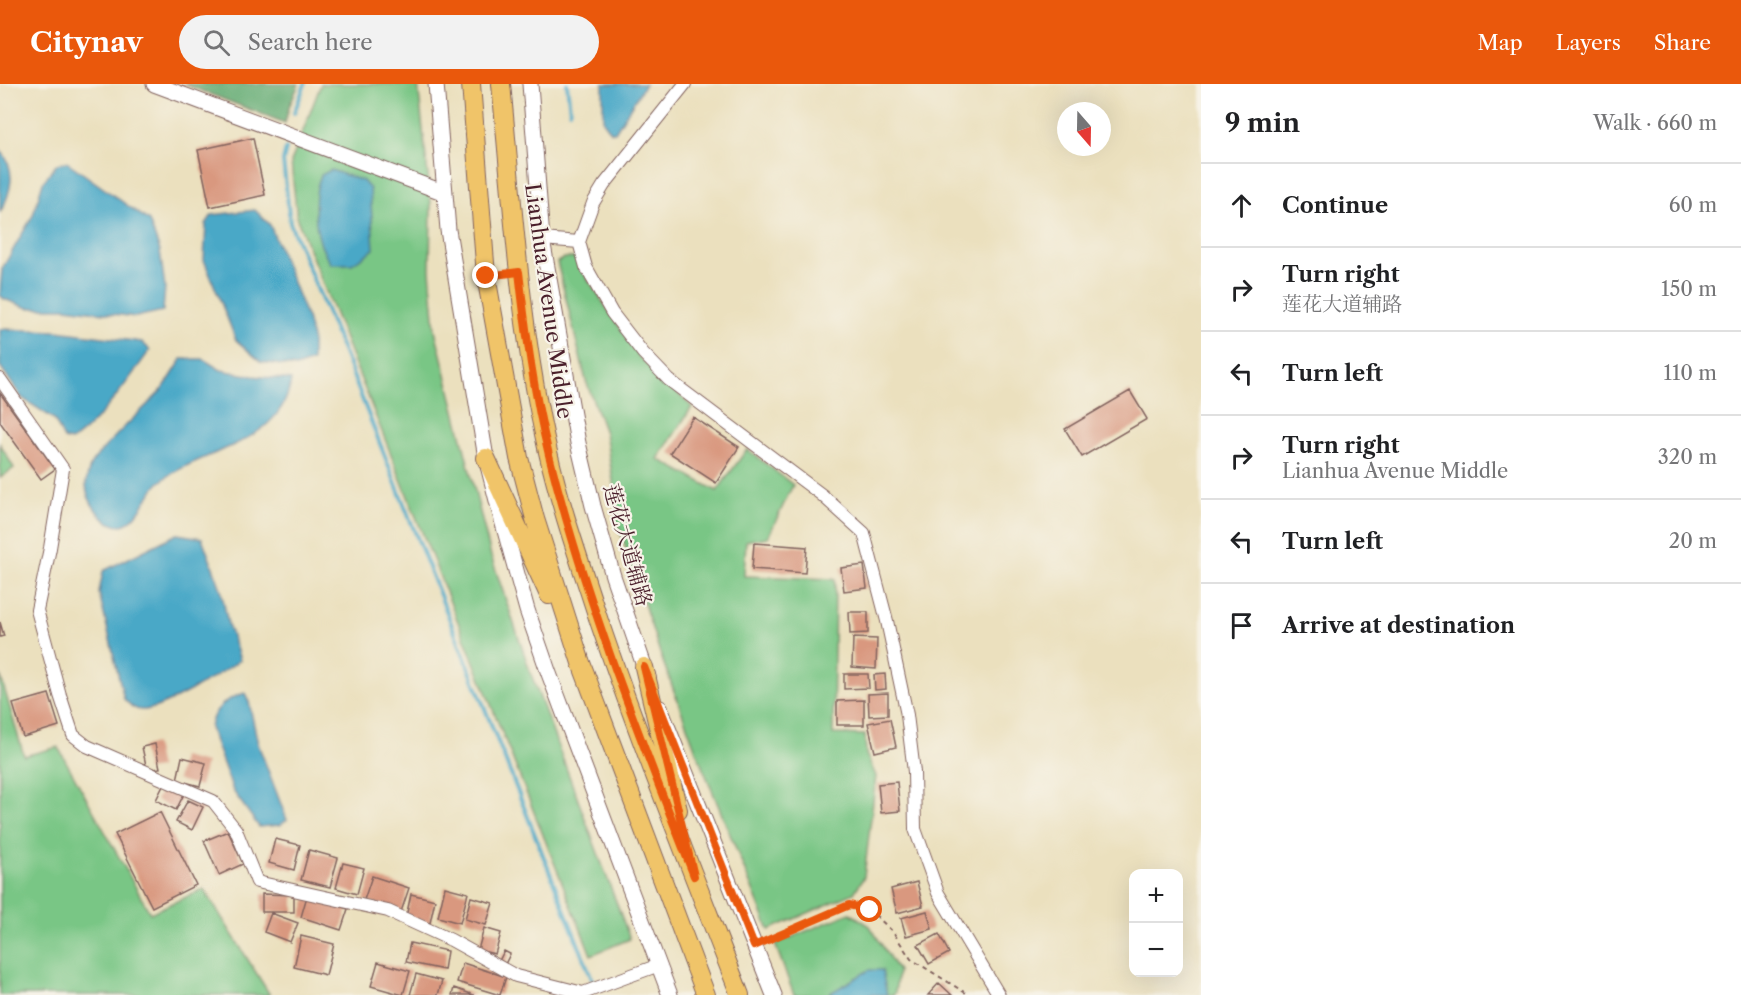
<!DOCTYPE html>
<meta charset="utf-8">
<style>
body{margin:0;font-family:"Libre Caslon Text","Noto Serif SC",serif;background:#f2f2f2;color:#202124}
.controls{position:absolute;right:18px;bottom:18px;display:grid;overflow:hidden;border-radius:12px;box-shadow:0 6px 24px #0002}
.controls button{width:54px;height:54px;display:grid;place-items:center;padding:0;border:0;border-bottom:2px solid #e0e0e0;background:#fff;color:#202124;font:30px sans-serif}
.compass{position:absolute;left:1057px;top:18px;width:54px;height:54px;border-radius:50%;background:#fff;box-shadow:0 6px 24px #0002;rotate:160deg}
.stop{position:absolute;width:18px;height:18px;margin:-14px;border:4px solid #ea580c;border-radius:50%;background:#fff}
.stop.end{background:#ea580c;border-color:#fff;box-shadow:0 2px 6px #0008}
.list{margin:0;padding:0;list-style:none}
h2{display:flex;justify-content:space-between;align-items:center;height:78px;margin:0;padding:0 24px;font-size:26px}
h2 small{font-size:20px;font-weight:400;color:#757577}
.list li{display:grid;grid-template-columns:39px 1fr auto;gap:18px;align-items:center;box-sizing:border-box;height:84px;padding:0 24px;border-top:2px solid #e0e0e0}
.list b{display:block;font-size:22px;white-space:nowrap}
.list p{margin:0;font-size:20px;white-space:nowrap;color:#757577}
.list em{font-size:20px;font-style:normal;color:#757577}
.icon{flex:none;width:33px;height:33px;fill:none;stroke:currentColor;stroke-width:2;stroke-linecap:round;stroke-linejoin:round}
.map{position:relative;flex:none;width:1201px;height:911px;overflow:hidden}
header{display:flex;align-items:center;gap:36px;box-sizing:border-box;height:84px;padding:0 30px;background:#ea580c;color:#fff}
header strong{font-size:28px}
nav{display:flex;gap:33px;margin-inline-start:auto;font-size:21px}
.search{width:420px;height:54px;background:#f2f2f2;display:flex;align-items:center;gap:15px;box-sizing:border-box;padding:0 21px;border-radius:33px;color:#757577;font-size:22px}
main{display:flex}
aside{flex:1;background:#fff}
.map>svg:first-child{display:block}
.green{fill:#79c685;stroke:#627258;stroke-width:1.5}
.forest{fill:#62ab72;stroke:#56654e;stroke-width:1.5}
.water{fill:#48a8c7;stroke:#496479;stroke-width:1.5}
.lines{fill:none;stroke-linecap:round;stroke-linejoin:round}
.stream{stroke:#48a8c7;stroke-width:4}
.building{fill:#d9987f}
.minor-casing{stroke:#82635e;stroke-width:14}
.tertiary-casing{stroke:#82635e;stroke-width:17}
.primary-casing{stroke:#82635e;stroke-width:20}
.path{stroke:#82635e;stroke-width:2;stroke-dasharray:4.5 4.5;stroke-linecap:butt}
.minor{stroke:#fff;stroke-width:12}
.tertiary{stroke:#fff;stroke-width:15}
.primary{stroke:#f0c469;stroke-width:18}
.route{stroke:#ea580c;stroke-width:8}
.labels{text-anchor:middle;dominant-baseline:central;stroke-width:4.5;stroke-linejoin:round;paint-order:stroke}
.street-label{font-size:21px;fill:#4a1f2b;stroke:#f7f3e8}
</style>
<header>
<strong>Citynav</strong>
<div class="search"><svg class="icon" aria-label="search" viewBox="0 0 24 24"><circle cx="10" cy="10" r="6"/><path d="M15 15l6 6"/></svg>Search here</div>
<nav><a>Map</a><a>Layers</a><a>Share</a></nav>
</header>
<main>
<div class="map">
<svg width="1201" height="911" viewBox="0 0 1201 911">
<rect width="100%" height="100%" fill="#f7f3e8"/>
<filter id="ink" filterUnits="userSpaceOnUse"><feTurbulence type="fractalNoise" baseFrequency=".0167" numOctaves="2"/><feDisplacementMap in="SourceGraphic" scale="12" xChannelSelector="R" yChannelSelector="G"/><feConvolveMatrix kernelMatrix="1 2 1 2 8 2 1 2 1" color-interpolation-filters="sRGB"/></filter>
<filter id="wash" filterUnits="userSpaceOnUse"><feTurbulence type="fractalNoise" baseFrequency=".008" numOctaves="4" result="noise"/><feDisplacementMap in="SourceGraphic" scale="24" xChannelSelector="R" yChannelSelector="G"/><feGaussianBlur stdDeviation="1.35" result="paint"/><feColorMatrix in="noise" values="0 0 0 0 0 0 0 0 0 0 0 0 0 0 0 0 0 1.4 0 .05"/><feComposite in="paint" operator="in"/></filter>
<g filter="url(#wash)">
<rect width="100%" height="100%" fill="#ebe0be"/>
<path class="green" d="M 321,0 L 418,0 L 431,120 L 430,186 L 435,246 L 491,472 L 531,590 L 630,855 L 591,871 L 297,135 L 291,78 Z
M 564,174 L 577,174 L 583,188 L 639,273 L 692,323 L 658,375 L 717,407 L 747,365 L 793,401 L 768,453 L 746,457 L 744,492 L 835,495 L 833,650 L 865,651 L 866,670 L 876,692 L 864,793 L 854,809 L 769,846 L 698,672 L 661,572 L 616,434 L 615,408 L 605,349 L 586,297 L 557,178 Z
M 0,360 L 14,384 L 0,394 Z
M 0,590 L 24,672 L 58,663 L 150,829 L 204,805 L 270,911 L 0,911 Z
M 850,829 L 870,842 L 898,887 L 895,909 L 893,911 L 794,911 L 775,860 Z"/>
<path class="forest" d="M 184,0 L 299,0 L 289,23 L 285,39 Z"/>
<path class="water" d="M 603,0 L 645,0 L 615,48 L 611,48 L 603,37 Z
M 0,65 C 17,86 12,107 0,129 Z
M 67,78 L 149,137 L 160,167 L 165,203 L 163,227 L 136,233 L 66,224 L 28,224 L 4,215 L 0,211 L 2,185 L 33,131 L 43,98 L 57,80 Z
M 331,86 L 363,97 L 370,105 L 374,165 L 352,180 L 331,180 C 327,173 322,166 320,158 C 314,139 313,109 321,91 Z
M 255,126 L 270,141 L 307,234 L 312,254 L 312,277 L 296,283 L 261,278 L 236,256 L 204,176 L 206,140 L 212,131 Z
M 0,245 L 57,247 L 142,258 L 150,266 C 131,293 98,340 71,357 L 64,355 L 54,335 L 22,314 L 0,282 Z
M 182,275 L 203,275 L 221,286 L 253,292 L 291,296 C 282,362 202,364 160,398 C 148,408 138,439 121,441 C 103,443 86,416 86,400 C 86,395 89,387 90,382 C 94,370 147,322 159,309 C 168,299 175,286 182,275 Z
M 177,450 L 202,454 L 221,505 L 228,540 L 240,576 C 223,588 162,626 143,626 C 135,627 129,620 124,615 L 99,509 L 103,487 Z
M 245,609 L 249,618 L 258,660 L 287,736 L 280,741 L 259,743 L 233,707 L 210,644 C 212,625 227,614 245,609 Z
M 869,886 L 882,886 L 887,911 L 827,911 Z"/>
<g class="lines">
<path class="stream" d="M 567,0 L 570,27
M 294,29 L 305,0
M 286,65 L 283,77 L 290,139 L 346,274 L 592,895"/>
</g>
<g id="blocks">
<path class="building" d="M 253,54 L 265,111 L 210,123 L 198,66 Z
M 1130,307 L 1147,335 L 1082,373 L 1065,345 Z
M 0,309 L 55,385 L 41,395 L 0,338 Z
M 693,333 L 739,363 L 716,399 L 670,369 Z
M 754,459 L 807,463 L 805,489 L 752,485 Z
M 864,481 L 867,504 L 844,507 L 841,484 Z
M 849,528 L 868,528 L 868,549 L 850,550 Z
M 0,538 L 4,552 L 0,553 Z
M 853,554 L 877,555 L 876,585 L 852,583 Z
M 844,590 L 868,590 L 869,604 L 844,605 Z
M 885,590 L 886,605 L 875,606 L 874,591 Z
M 888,609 L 888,631 L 869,632 L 868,610 Z
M 49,610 L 59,642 L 23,653 L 13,620 Z
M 864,616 L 864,641 L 837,641 L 837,617 Z
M 890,635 L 896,663 L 875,668 L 868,639 Z
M 155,660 L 160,684 L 147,686 L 142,663 Z
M 182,673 L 206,679 L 200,702 L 177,696 Z
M 897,698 L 900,727 L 881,729 L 878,700 Z
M 164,700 L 184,710 L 176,726 L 156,716 Z
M 188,716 L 203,723 L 192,746 L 176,738 Z
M 160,728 L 196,801 L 152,823 L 115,750 Z
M 228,747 L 243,780 L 219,791 L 204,757 Z
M 275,755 L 300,761 L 294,786 L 269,779 Z
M 309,766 L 338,774 L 330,803 L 301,796 Z
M 343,779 L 364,784 L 357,810 L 336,804 Z
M 372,792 L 409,804 L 401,828 L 364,816 Z
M 917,798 L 923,822 L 897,829 L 891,805 Z
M 445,803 L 468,809 L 460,839 L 438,833 Z
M 262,810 L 294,811 L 294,828 L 262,828 Z
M 411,810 L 435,816 L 430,839 L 406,833 Z
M 307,812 L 348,825 L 341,846 L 301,833 Z
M 471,813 L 493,819 L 486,841 L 465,835 Z
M 927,827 L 932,845 L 906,852 L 901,834 Z
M 271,829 L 298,839 L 290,858 L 264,848 Z
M 484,844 L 501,849 L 495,870 L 478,866 Z
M 939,850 L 949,869 L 929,880 L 918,861 Z
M 301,852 L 334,860 L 326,891 L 294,883 Z
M 410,859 L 447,867 L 444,886 L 406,878 Z
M 504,867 L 510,870 L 505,880 L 499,877 Z
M 378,878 L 410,887 L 403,911 L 371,902 Z
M 463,879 L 506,893 L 500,911 L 457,898 Z
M 416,890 L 442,897 L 438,911 L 410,911 Z
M 939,899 L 952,911 L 928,911 Z
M 454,904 L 474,911 L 452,911 Z"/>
</g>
</g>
<g filter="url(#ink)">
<use href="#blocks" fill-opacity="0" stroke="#82635e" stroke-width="1.5"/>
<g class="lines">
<g class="minor-casing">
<path id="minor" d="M 542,155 L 579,158 L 586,183 L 612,229 L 643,269 L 669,296 L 822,411 L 864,449 L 887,537 L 907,631 L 914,688 L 915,745 L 938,809 L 999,911
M 579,158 L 593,119 L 604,101 L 685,0
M 0,295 L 63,385 L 50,464 L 37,526 L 60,611 L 73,651 L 87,662 L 213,717 L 236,746 L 257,798 L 388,827 L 451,856 L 516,892 L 583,909 L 659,881"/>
</g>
<g class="tertiary-casing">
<path id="tertiary" d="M 154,0 L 445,109
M 436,0 L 448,146 L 486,374 L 502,436 L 527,526 L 548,587 L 670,911
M 530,0 L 542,155 L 578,359 L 593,422 L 613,492 L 648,593
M 660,624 L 774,911"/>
</g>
<g class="primary-casing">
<path id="primary" d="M 471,0 L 486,192 L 519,374 L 535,435 L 581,579 L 706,911
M 501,0 C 513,123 520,247 548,368 C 561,425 581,481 599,537 C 642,663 692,787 740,911
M 486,374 L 549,511
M 644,583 L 678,726"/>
</g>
<path class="path" d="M 768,856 L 850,821 L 870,826 L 893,848 L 911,875 L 969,911"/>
<use href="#minor" class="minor"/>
<use href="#tertiary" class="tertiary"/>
<use href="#primary" class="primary"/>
</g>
</g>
<g class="lines" filter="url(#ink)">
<path class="route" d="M 486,192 L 519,188 C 526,249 534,311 549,371 C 585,515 640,654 694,792 L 644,583 L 754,862 L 849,821 L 870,826"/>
</g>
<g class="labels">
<g class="street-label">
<text transform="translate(549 217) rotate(82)">Lianhua Avenue Middle</text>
<text transform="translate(628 461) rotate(74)">莲花大道辅路</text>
</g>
</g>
</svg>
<div class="controls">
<button>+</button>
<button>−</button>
</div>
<svg class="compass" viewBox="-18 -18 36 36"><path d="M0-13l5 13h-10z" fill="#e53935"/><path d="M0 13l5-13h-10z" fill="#757577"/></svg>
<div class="stop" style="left:870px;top:826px"></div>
<div class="stop end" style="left:486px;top:192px"></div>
</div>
<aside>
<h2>9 min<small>Walk · 660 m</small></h2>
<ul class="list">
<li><svg class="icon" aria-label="ahead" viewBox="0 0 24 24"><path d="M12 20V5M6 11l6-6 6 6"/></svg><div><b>Continue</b></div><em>60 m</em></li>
<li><svg class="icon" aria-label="right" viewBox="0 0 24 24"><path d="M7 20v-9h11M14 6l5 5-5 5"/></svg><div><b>Turn right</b><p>莲花大道辅路</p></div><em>150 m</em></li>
<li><svg class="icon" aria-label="left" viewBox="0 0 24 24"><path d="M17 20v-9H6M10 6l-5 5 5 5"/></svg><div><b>Turn left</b></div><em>110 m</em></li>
<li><svg class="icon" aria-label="right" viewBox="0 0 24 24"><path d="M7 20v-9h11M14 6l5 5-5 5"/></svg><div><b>Turn right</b><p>Lianhua Avenue Middle</p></div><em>320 m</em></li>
<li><svg class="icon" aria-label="left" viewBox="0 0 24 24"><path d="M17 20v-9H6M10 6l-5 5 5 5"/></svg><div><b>Turn left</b></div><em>20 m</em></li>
<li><svg class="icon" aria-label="arrive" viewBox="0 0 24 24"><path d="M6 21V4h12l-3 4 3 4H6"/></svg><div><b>Arrive at destination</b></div></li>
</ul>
</aside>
</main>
